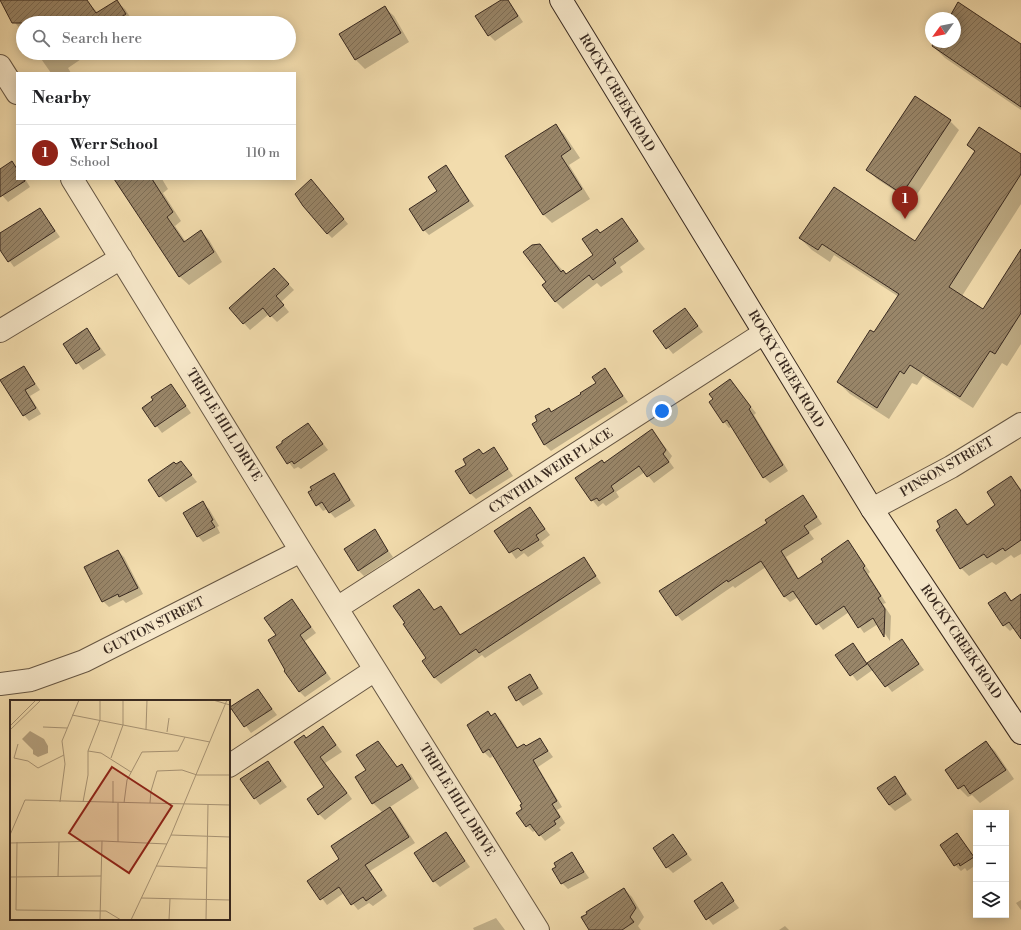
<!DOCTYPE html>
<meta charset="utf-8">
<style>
body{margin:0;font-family:"Libre Bodoni",serif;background:#f6f6f6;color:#202124}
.controls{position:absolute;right:12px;bottom:12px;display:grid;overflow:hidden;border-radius:0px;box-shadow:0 2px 10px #0003}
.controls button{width:36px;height:36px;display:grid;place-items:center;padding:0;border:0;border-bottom:1px solid #e0e0e0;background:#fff;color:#202124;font:20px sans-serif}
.compass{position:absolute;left:925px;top:12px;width:36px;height:36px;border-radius:50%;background:#fff;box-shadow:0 2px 10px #0003;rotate:237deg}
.you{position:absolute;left:662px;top:411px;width:14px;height:14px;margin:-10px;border:3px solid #fff;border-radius:50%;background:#1a73e8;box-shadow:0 0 0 6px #1a73e833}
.badge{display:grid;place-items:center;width:26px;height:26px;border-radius:50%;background:#8f2418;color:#fff;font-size:13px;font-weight:700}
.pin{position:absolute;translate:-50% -33px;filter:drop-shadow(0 1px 2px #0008)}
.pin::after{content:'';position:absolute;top:21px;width:14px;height:12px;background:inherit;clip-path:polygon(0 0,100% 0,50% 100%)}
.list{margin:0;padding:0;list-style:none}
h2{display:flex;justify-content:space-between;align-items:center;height:52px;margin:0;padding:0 16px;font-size:17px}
h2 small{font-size:13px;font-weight:400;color:#757577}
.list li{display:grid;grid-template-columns:26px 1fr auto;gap:12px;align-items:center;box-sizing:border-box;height:56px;padding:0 16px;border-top:1px solid #e0e0e0}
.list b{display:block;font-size:15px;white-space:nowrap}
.list p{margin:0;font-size:13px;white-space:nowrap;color:#757577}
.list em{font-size:13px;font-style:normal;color:#757577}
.icon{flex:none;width:22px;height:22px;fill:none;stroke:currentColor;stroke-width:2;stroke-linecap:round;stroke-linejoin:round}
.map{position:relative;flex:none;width:1021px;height:930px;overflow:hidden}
.search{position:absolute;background:#fff;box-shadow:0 2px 10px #0003;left:16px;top:16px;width:280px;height:44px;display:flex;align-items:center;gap:10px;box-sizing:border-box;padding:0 14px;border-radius:22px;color:#757577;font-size:15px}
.panel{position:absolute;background:#fff;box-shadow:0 2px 10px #0003;left:16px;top:72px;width:280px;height:108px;border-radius:0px}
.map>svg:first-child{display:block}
.shadow{fill:#0003}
.building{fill:url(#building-hatch);stroke:#382920}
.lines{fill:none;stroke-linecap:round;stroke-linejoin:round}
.street-casing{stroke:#665643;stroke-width:24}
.secondary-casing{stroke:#382920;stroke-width:24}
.street{stroke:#f7e8ca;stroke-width:22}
.secondary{stroke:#f7e8ca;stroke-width:22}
.labels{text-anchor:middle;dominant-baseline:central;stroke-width:3;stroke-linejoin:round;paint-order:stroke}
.street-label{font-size:13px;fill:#382920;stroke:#f7e8ca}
.inset-road{fill:none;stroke:#a89475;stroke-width:1}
.view{fill:#8f2418;fill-opacity:0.15;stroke:#8f2418;stroke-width:2}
.inset-edge{fill:none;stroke:#382920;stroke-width:2}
</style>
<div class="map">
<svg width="1021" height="930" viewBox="0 0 1021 930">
<defs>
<pattern id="building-hatch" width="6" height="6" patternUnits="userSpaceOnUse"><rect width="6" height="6" fill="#998669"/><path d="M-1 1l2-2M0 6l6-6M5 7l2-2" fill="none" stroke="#7e6e56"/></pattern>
</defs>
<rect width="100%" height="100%" fill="#f2dcad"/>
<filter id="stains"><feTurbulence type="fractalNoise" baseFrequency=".005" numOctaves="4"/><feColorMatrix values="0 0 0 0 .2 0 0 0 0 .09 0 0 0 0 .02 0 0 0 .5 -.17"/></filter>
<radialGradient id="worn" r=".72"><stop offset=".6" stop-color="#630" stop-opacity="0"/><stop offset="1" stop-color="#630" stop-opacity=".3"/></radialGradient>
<path class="shadow" d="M 0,0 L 86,0 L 98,13 L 116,1 L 125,9 L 134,23 L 23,23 L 23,32 L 10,17 Z
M 503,0 L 507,0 L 511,4 L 523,22 L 495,41 L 489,35 Z
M 958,3 L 1021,45 L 1021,110 L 945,58 L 933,46 L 936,42 L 955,42 L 955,18 L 950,18 Z
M 384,7 L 394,16 L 409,42 L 365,69 L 356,60 L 341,34 Z
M 37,53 L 90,53 L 68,68 L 71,73 L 51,73 Z
M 916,98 L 950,121 L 959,130 L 912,202 L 877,179 L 868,170 Z
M 555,125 L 564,134 L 580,158 L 569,165 L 590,199 L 552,223 L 543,214 Z
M 968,145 L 1021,155 L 1021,204 L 962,296 L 983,310 L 1021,250 L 1021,344 L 1007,366 L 1002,363 L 973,408 L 923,376 L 917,385 L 912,383 L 889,419 L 850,394 L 838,382 L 875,334 L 899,297 L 834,255 L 830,262 L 812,250 L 800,238 L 916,242 L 975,152 Z
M 12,162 L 17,168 L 17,179 L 25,179 L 30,187 L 8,202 L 0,193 L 0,170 Z
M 446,167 L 474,206 L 429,235 L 424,230 Z
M 116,179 L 162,179 L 168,189 L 163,193 L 181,221 L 175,226 L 186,242 L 201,231 L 209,240 L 222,262 L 189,285 L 180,277 Z
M 316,185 L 348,224 L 332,238 L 327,233 Z
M 40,209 L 60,237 L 14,267 L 0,248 L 0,235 Z
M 621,219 L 645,249 L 620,267 L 623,272 L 601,287 L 597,283 L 563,309 L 555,301 L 547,282 L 540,246 L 567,275 L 594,255 Z
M 280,275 L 294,290 L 281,302 L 289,312 L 277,322 L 269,314 L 250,330 L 230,308 Z
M 685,309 L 703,332 L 673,354 L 654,331 Z
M 87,329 L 106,355 L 83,370 L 64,344 Z
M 24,367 L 40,390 L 30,396 L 41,414 L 29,421 L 24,415 Z
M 605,369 L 628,402 L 551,451 L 545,445 L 533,424 L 539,421 L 549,409 L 552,413 L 582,394 L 597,383 Z
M 730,381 L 756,413 L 754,415 L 788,471 L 770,483 L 764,477 L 733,426 L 729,428 L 724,422 Z
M 171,385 L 191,413 L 162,433 L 143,408 Z
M 308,424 L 328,450 L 301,469 L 298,467 L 294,469 L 277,447 Z
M 652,430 L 672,456 L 669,461 L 674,468 L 654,483 L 645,472 L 616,492 L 619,497 L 606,506 L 603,503 L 598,507 L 576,479 L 604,464 Z
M 494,448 L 513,476 L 476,499 L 470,493 L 484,455 Z
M 181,462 L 197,482 L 166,502 L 160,496 L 176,466 Z
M 333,474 L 339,480 L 355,506 L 335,518 L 327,509 L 323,511 L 309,493 Z
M 1011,477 L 1021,489 L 1021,554 L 1014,558 L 1011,555 L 996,565 L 992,562 L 969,576 L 961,568 L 956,510 L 969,525 L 997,506 Z
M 803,496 L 822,524 L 809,532 L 814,539 L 786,557 L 799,579 L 824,562 L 848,542 L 870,572 L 868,574 L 886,603 L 883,604 L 891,616 L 890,641 L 878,624 L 864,633 L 849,612 L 823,630 L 798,597 L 790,602 L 784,596 L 766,567 L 735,588 L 733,586 L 682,621 L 677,615 L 768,523 Z
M 203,503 L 209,509 L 219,526 L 217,527 L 220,533 L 203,542 L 198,536 Z
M 530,509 L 550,535 L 541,542 L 544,546 L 528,557 L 524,553 L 516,559 L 496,531 Z
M 374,531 L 393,557 L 364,576 L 358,570 Z
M 118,551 L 124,557 L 143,594 L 126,603 L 123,600 L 109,607 L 103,601 L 85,568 Z
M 584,558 L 601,583 L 485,658 L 482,655 L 441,684 L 435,678 L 423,661 L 427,658 L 406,623 L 419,590 L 435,611 L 441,607 L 447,613 L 461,636 Z
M 1005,593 L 1012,601 L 1021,595 L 1021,633 L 1015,627 L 1010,631 L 1004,625 Z
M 292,601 L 316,633 L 305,641 L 331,679 L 305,697 L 299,691 L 277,636 Z
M 902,640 L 924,670 L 892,692 L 874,669 L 857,681 L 837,655 L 852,644 L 868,664 Z
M 530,675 L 543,694 L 523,706 L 509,688 Z
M 258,690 L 277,715 L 251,733 L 232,707 Z
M 488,712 L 492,716 L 495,715 L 501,720 L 518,748 L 526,747 L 540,739 L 553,757 L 538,767 L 562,807 L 557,810 L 565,823 L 559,828 L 561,830 L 545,841 L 536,830 L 533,832 L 527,826 L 523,804 L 494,756 L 490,758 L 484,752 L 468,725 Z
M 323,727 L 342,752 L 325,763 L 352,799 L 325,820 L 319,814 L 325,787 L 306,739 Z
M 986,742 L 995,751 L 1014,779 L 980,803 L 972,795 L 968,797 L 959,788 Z
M 378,743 L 398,768 L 402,765 L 411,775 L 419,788 L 390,807 L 396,814 L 415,843 L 370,871 L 387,896 L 373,906 L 369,903 L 358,910 L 344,893 L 327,905 L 309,881 L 341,859 L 383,813 L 373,803 L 367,770 Z
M 268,762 L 287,787 L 260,805 L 242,780 Z
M 895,777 L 912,800 L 895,811 L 889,805 Z
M 445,833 L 470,867 L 440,887 L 434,881 Z
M 957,835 L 976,859 L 976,865 L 967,871 L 965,868 L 961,871 L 955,865 Z
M 673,836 L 692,860 L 673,873 L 667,867 Z
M 572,853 L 589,878 L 568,889 L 562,883 Z
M 721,884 L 739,908 L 713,925 L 695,901 Z
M 624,889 L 632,897 L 644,917 L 638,926 L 641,930 L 590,930 Z
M 1021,900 L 1021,910 L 1016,903 Z
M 496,918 L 505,930 L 474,930 L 473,928 Z
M 785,926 L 789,930 L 779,930 Z"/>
<path class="building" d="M 0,0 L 87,0 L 96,13 L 117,0 L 126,14 L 113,23 L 12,23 Z
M 501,0 L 508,0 L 518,16 L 488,36 L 475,16 Z
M 958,2 L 1021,44 L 1021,107 L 932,46 L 934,42 L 955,42 L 955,18 L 949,18 Z
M 385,6 L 401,33 L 355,60 L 339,34 Z
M 915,96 L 951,120 L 902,194 L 866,170 Z
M 556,124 L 571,149 L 561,156 L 582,189 L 543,215 L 505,156 Z
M 979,127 L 1021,154 L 1021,174 L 949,287 L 983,309 L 1021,249 L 1021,313 L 995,354 L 990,351 L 960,397 L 910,365 L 904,374 L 900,371 L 877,408 L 837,382 L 870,330 L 874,332 L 899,294 L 822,244 L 818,250 L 799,238 L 834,187 L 915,241 L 975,151 L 967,145 Z
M 12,161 L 17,169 L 17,179 L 24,179 L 25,181 L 0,197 L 0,169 Z
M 446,165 L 469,201 L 423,231 L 409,209 L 437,191 L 428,177 Z
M 114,179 L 152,179 L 173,212 L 167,217 L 184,242 L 201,230 L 214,252 L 179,277 Z
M 311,179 L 344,219 L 327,234 L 303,206 L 295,194 Z
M 40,208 L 55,231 L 8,262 L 0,250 L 0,233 Z
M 622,218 L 638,241 L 613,259 L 616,263 L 593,280 L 589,275 L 555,302 L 542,285 L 546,282 L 523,252 L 532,245 L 540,244 L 561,272 L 563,270 L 566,274 L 593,255 L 582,239 L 597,229 L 600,233 Z
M 274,268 L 289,284 L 276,296 L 284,305 L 270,317 L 263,308 L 243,324 L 229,308 Z
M 685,308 L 698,326 L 666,349 L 653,331 Z
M 87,328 L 100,349 L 76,364 L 63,344 Z
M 24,366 L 35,384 L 25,390 L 36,408 L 23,416 L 0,380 Z
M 605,368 L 623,396 L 544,445 L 532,424 L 537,421 L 535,416 L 549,408 L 551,412 L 581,394 L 580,393 L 596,383 L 592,377 Z
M 730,379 L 751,407 L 749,409 L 783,465 L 763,478 L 727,420 L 723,423 L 709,402 L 713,399 L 709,394 Z
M 171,384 L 186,406 L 155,427 L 142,408 L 153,400 L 151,397 Z
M 308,423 L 323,444 L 294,464 L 292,461 L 287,464 L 276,447 L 282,443 L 282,441 Z
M 652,429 L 666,450 L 663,454 L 669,462 L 647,477 L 639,466 L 611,486 L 614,491 L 599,501 L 597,498 L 591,501 L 575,478 L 602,460 L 604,463 Z
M 494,447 L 508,469 L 470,494 L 455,471 L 466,465 L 463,459 L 479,449 L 483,454 Z
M 181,461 L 192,475 L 159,497 L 148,480 L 174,462 L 176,464 Z
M 334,473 L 350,500 L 329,513 L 322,502 L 316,506 L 308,492 L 312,490 L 310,487 Z
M 1011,476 L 1021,491 L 1021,540 L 1005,551 L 1003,548 L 987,558 L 984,554 L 960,569 L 936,530 L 940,527 L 937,521 L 956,509 L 967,525 L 995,505 L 987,492 Z
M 803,495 L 817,517 L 804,526 L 809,533 L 781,551 L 798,579 L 823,562 L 821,559 L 848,540 L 865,566 L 863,568 L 881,596 L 878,598 L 885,609 L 884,637 L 873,618 L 858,628 L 844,606 L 816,625 L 793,591 L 784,597 L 761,561 L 728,582 L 727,580 L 676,616 L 659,591 L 767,523 L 765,520 Z
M 203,501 L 213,520 L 211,521 L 215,527 L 197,537 L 183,513 Z
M 530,507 L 545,529 L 536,535 L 539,540 L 521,551 L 518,548 L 509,553 L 494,531 Z
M 375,529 L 388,551 L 358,571 L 344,549 Z
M 118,550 L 138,588 L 119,597 L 118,594 L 102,602 L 84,567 Z
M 584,557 L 596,576 L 479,653 L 476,649 L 434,678 L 422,661 L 426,658 L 403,624 L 405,623 L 393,606 L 419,589 L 434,610 L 441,606 L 460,635 Z
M 1005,592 L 1011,601 L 1021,594 L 1021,639 L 1009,622 L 1003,626 L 988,603 Z
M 292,599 L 311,627 L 300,635 L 326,673 L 299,692 L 284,671 L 285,670 L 268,640 L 276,635 L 264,618 Z
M 902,639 L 919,664 L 885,687 L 867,663 Z
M 853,643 L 867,664 L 850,676 L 835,655 Z
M 530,674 L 538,688 L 516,701 L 508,687 Z
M 258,689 L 272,709 L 244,727 L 230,707 Z
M 488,711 L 491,716 L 495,713 L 517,748 L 524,744 L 526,746 L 540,738 L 548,751 L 533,760 L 557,801 L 552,804 L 560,817 L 554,821 L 556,824 L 539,836 L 530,824 L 526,827 L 516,813 L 522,809 L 520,805 L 522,804 L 489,749 L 483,753 L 467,725 Z
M 323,726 L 336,745 L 320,757 L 347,793 L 318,815 L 307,799 L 324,787 L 294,742 L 304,735 L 306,738 Z
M 378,741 L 397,767 L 402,764 L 411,779 L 372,804 L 355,777 L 366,770 L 356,755 Z
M 986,741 L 1006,770 L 970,794 L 964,785 L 958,789 L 945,770 Z
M 268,761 L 281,781 L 254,799 L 240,779 Z
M 895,776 L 906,794 L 889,805 L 877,788 Z
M 390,807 L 409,837 L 365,865 L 382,890 L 366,901 L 363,897 L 351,905 L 339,887 L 320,900 L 307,881 L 339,859 L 331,846 Z
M 446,832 L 465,861 L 433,882 L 414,853 Z
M 957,833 L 974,857 L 960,866 L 959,863 L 954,866 L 940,845 Z
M 673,834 L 687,854 L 666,868 L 653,848 Z
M 572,852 L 584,872 L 561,884 L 552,869 L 556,867 L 554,863 Z
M 722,882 L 734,901 L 706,920 L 694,901 Z
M 624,888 L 636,908 L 630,917 L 634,922 L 622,930 L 589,930 L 581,917 L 587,914 L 586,912 Z"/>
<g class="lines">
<g class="street-casing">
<path id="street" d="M 0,66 L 17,93
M 72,179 L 301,551 L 538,930
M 0,331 L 121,258
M 872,509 L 951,467 L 1021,424
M 337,608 L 764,333
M 0,684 L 31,680 L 84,661 L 301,551
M 229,766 L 375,670"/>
</g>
<g class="secondary-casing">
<path id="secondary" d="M 561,0 L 872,509 L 1021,733"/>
</g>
<use href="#street" class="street"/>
<use href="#secondary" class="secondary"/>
</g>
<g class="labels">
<g class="street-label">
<text transform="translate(617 93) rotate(59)">ROCKY CREEK ROAD</text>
<text transform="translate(786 369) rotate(59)">ROCKY CREEK ROAD</text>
<text transform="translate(224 425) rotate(58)">TRIPLE HILL DRIVE</text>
<text transform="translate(947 467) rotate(-30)">PINSON STREET</text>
<text transform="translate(551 471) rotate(-33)">CYNTHIA WEIR PLACE</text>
<text transform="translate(154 626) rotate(-27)">GUYTON STREET</text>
<text transform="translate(961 642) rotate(56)">ROCKY CREEK ROAD</text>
<text transform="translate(457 800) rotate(58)">TRIPLE HILL DRIVE</text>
</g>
</g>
<g transform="translate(10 700)">
<rect width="220" height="220" fill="#f2dcad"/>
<path d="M 20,31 L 34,39 L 38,46 L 38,53 L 28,57 L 23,54 L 23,50 L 12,39 Z" fill="#b39f7d"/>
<path class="inset-road" d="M 203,0 L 220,5M 62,15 L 200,42M 0,26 L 26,0M 33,27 L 57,28M 136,29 L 137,0M 0,30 L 31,0M 157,32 L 159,18M 8,44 L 4,58 L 18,61 L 28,68 L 54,55M 78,51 L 91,53 L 121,72M 101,58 L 113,25 L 113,0M 103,81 L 103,103M 50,102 L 55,64 L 52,41 L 69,0M 73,102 L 78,75 L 78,51 L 90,20 L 90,0M 114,103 L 117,80 L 132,52 L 168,51 L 175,37M 140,103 L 141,91 L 147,71 L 172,70 L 187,75 L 220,75M 0,135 L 15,100 L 220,105M 161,135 L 220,137M 7,142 L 6,210 L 96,211 L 111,220M 108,142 L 108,103M 0,143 L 92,141 L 157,144M 146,166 L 197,168M 0,177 L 91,176M 48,177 L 49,142M 131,198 L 220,200M 90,220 L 92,141M 121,220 L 161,135 L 217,0M 159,220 L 160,199M 196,220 L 198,104"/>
<path class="view" d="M 102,67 L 162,106 L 119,173 L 59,133 Z"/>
<rect width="220" height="220" class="inset-edge"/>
</g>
<rect width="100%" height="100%" filter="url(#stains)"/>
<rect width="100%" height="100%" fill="url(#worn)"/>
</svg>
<div class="controls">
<button>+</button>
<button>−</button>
<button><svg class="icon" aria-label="layers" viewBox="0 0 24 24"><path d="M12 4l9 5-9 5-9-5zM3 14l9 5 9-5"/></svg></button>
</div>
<svg class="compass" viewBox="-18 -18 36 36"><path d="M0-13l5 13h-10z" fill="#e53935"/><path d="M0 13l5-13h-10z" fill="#757577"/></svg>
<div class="you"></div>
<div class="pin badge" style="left:905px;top:219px">1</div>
<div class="search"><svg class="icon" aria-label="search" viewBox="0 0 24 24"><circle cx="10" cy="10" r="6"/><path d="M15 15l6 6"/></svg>Search here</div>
<section class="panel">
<h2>Nearby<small></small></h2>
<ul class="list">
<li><span class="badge">1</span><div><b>Werr School</b><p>School</p></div><em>110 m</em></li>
</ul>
</section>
</div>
